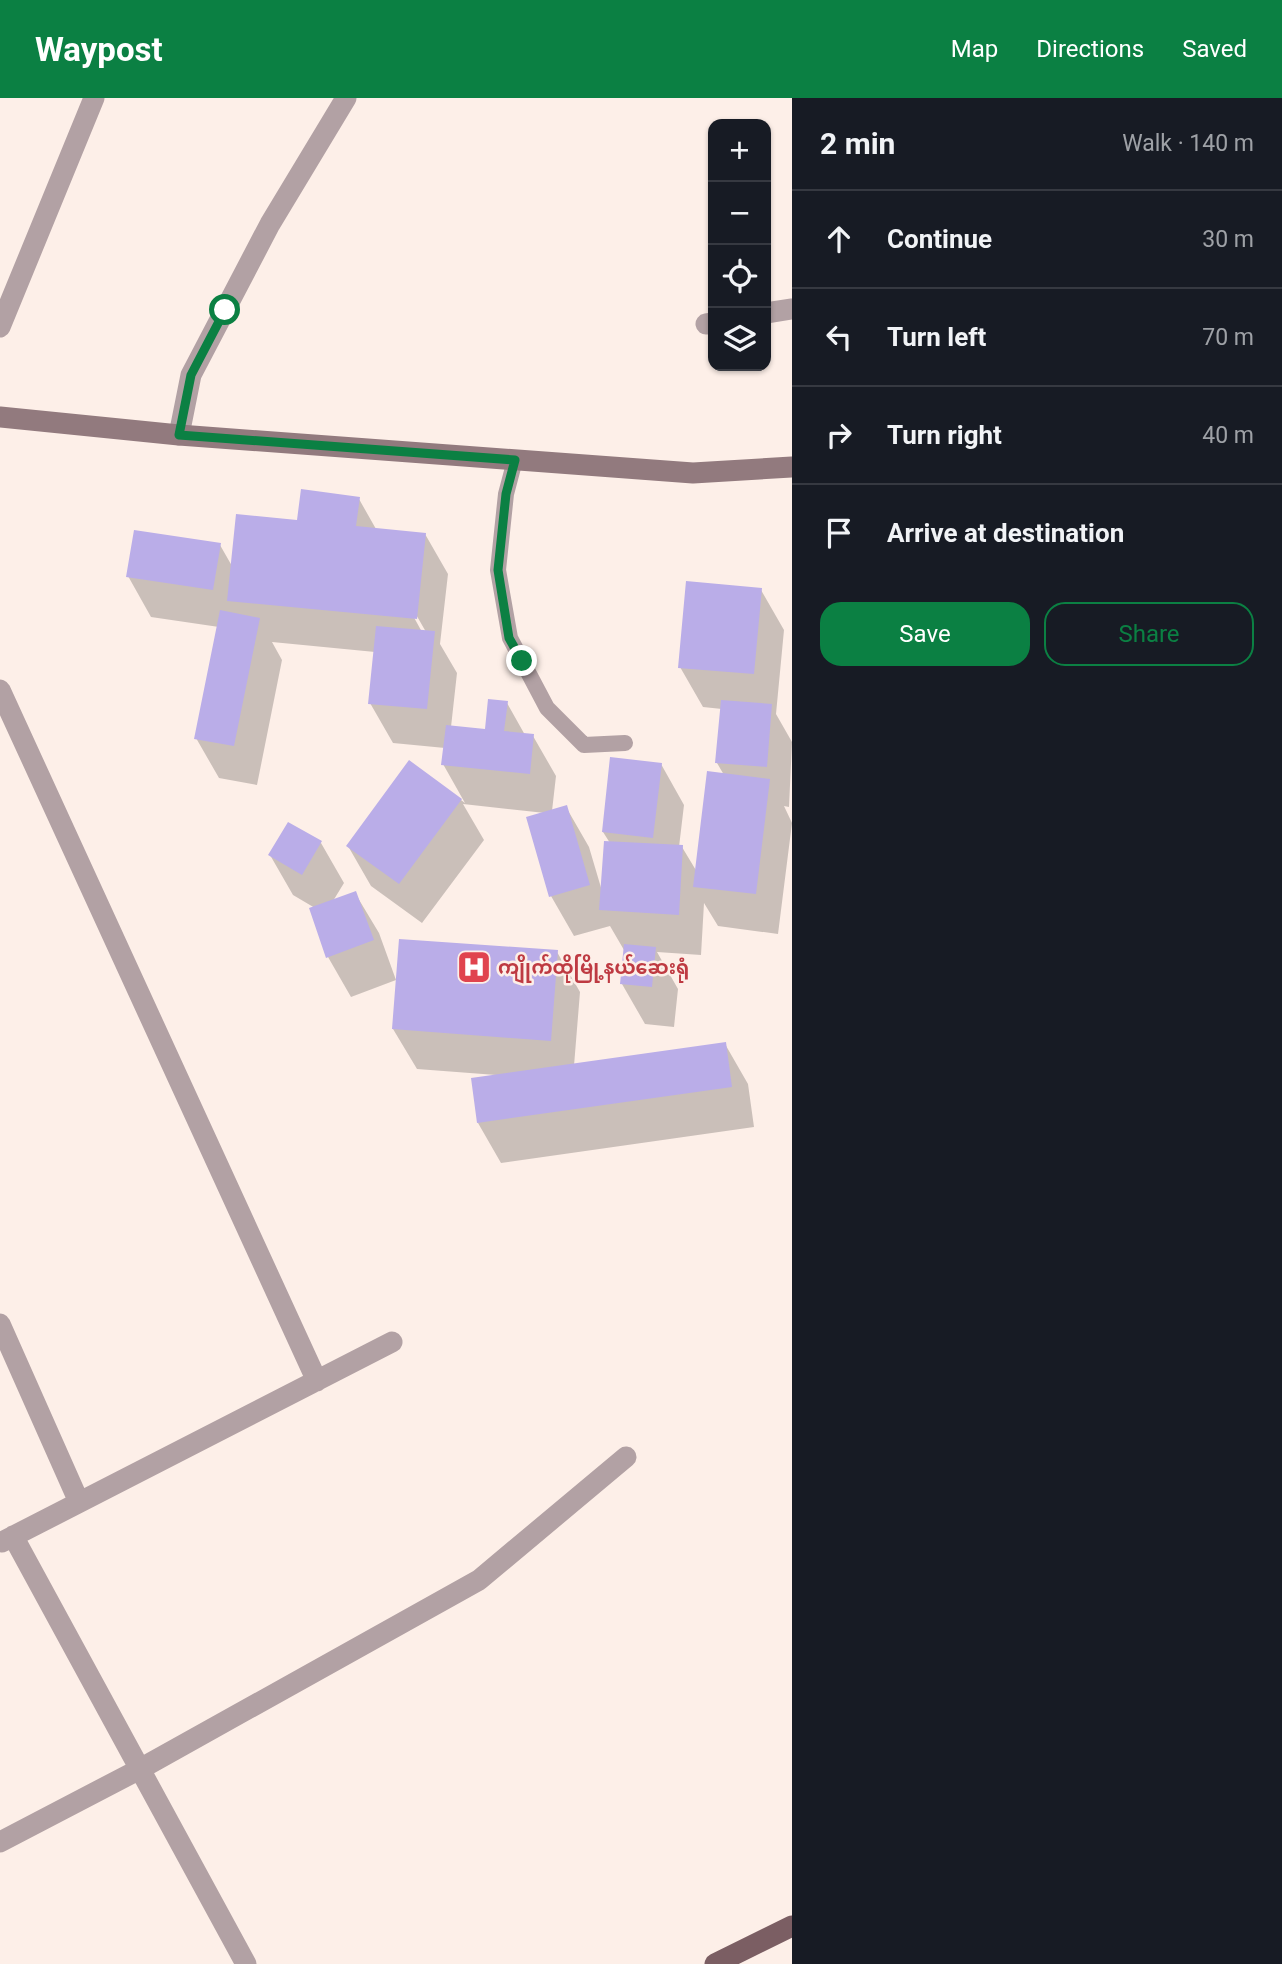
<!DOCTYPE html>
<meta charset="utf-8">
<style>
body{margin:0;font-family:Roboto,"Noto Sans Myanmar",sans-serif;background:#242831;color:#f1f3f6}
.controls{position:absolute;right:21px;top:21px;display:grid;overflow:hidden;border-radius:14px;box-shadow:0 2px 5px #0004}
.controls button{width:63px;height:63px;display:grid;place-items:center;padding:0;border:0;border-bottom:2px solid #363941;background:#171b24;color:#f1f3f6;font:35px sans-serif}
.stop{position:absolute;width:21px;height:21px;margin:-16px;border:5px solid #0b8043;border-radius:50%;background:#fff}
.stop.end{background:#0b8043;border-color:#fff;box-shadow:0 2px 7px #0008}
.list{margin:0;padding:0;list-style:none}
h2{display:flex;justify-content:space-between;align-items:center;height:91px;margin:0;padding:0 28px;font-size:30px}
h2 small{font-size:23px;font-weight:400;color:#9ea1a6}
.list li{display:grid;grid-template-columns:46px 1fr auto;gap:21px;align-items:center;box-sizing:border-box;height:98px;padding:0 28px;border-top:2px solid #363941}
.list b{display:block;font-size:26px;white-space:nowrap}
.list em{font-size:23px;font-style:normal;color:#9ea1a6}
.actions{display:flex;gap:14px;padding:21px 28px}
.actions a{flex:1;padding:16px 0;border:2px solid #0b8043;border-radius:21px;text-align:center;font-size:24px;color:#0b8043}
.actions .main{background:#0b8043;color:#fff}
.icon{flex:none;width:38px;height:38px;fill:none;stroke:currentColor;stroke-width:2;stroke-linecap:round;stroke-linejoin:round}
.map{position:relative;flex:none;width:792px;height:1866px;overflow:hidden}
header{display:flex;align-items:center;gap:42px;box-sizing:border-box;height:98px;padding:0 35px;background:#0b8043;color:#fff}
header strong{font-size:33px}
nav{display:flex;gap:38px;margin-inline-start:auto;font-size:24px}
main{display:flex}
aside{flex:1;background:#171b24}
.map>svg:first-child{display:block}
.shadow{fill:#0003;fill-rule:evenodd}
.building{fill:#baade8}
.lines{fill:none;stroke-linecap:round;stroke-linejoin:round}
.lane{stroke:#b2a1a4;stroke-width:16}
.street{stroke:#b2a1a4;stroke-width:21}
.secondary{stroke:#927a7e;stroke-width:21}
.primary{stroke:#7b5e63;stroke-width:21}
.route{stroke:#0b8043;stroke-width:9}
.labels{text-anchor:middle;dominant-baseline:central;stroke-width:5;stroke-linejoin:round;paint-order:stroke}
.health-label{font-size:19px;font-weight:bold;fill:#be3a42;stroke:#fdefe8;text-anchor:start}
</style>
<header>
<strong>Waypost</strong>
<nav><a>Map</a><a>Directions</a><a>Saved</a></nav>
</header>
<main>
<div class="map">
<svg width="792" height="1866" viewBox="0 0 792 1866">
<rect width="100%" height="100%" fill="#fdefe8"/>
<path class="shadow" d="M 359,401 L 376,431 L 425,436 L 448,476 L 440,546 L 457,575 L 451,629 L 486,633 L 507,605 L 525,637 L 533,638 L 556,678 L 552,713 L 566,709 L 589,749 L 602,793 L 610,745 L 603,734 L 661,666 L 684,707 L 679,749 L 682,749 L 697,774 L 724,677 L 717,665 L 722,611 L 703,609 L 680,569 L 761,492 L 784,532 L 776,616 L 792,644 L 789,709 L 784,708 L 792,725 L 778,836 L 718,828 L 704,805 L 701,857 L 657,854 L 678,891 L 674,929 L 645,926 L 622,886 L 624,852 L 610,828 L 574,838 L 551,798 L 545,715 L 463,706 L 484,742 L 422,825 L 371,788 L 348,748 L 410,664 L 465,705 L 443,666 L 445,650 L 393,645 L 370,605 L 375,554 L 272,544 L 282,562 L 257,687 L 219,680 L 196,640 L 219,529 L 151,519 L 128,478 L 220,447 L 232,468 L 298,424 ZM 414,513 L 426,534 L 422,534 L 411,514 Z
M 321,745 L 344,785 L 333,803 L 355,795 L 379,835 L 396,882 L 351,899 L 328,859 L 315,810 L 293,797 L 270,757 Z
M 557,854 L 580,894 L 574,968 L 725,946 L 748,986 L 754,1029 L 501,1065 L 478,1025 L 496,977 L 417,971 L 393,931 Z"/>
<path class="building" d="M 301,391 L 360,399 L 356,428 L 426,435 L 417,521 L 227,503 L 236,416 L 297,422 Z
M 134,432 L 221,445 L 213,492 L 126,479 Z
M 686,483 L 762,490 L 754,576 L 678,570 Z
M 220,512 L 260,520 L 234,648 L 194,641 Z
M 376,528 L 435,533 L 427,611 L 368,606 Z
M 488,601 L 508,603 L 504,633 L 534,636 L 530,676 L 441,667 L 446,627 L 485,631 Z
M 721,602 L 772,606 L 767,669 L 715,665 Z
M 610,659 L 662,665 L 653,740 L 602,734 Z
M 409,662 L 462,701 L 399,786 L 346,748 Z
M 707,673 L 770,681 L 756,796 L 693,789 Z
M 567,707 L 590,787 L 549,799 L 526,719 Z
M 288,724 L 322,743 L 302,777 L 268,757 Z
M 604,743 L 683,747 L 679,817 L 599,812 Z
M 356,793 L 374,842 L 326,860 L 309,810 Z
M 399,841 L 558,852 L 551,943 L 392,931 Z
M 624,846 L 656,849 L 652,889 L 620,886 Z
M 726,944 L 732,989 L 477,1025 L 471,980 Z"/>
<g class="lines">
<path class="lane" d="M 515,362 L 506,396 L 498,472 L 510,540 L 547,610 L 584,647 L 625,645"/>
<path class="street" d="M 766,215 L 792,211
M 706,226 L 713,225
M 0,229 L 94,0
M 179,337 L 191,277 L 270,126 L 346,0
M 0,592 L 317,1283
M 0,1226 L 79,1404
M 13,1438 L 246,1866
M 2,1444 L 392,1244
M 0,1744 L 140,1671 L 479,1482 L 626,1359"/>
<path class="secondary" d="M 0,319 L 179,337 L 693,375 L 792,369"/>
<path class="primary" d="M 715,1866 L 792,1828"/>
</g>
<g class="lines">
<path class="route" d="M 225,212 L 191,277 L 179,337 L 515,362 L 506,396 L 498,472 L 509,540 L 522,563"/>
</g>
<defs>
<g id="hospital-square" transform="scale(1.75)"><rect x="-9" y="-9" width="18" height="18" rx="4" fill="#e0444e" stroke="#fdefe8"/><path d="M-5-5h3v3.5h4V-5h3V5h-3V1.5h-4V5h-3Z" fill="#fff"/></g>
</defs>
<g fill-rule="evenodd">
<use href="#hospital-square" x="474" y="869"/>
</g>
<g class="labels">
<g class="health-label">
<text x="498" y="869">ကျိုက်ထိုမြို့နယ်ဆေးရုံ</text>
</g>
</g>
</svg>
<div class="controls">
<button>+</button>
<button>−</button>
<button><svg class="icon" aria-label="locate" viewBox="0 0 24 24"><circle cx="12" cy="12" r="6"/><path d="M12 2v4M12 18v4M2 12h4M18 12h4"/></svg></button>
<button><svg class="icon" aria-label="layers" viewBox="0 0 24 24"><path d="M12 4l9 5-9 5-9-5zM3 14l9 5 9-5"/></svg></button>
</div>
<div class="stop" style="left:225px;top:212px"></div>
<div class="stop end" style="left:522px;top:563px"></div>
</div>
<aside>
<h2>2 min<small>Walk · 140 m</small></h2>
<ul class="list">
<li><svg class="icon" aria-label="ahead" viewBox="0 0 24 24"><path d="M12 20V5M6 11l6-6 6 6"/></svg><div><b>Continue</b></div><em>30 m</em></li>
<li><svg class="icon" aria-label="left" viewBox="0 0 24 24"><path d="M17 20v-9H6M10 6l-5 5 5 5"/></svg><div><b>Turn left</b></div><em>70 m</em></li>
<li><svg class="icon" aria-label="right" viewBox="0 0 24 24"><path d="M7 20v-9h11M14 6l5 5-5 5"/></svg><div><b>Turn right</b></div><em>40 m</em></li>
<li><svg class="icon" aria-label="arrive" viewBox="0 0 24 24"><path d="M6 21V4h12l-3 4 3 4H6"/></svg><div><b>Arrive at destination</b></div></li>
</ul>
<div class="actions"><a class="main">Save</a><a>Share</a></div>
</aside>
</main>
